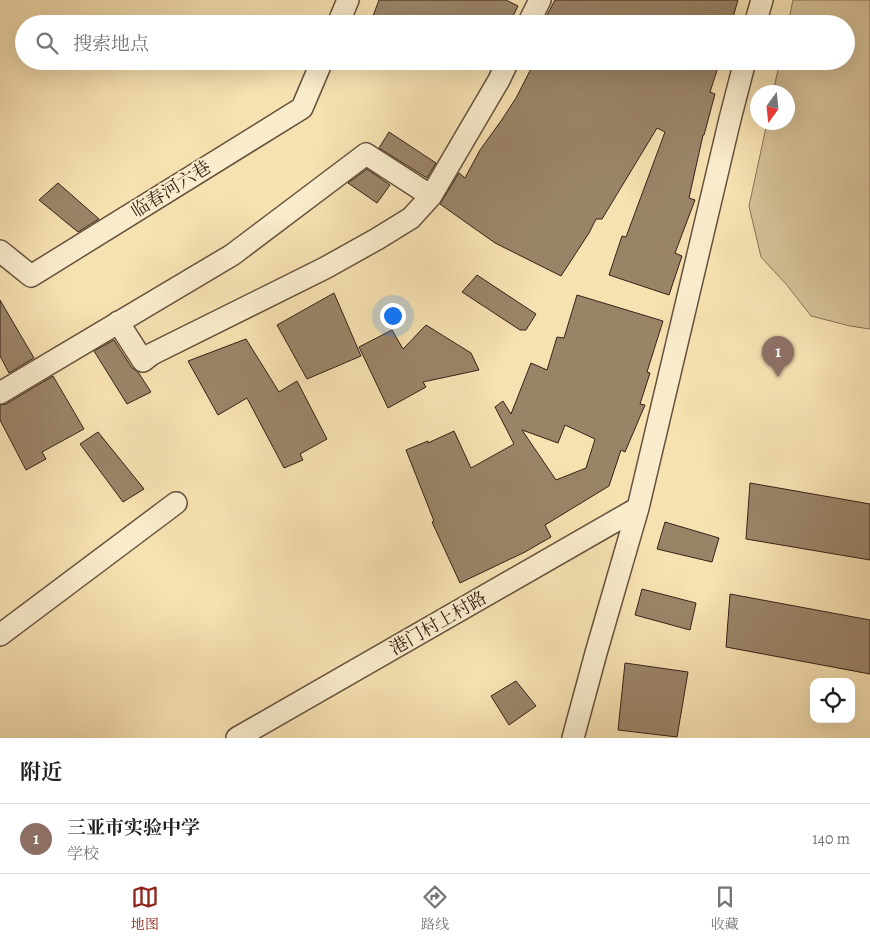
<!DOCTYPE html>
<html lang="zh">
<meta charset="utf-8">
<style>
body{margin:0;font-family:Alegreya,"Noto Serif SC",serif;background:#f2f2f2;color:#202124}
.controls{position:absolute;right:15px;bottom:15px;display:grid;overflow:hidden;border-radius:10px;box-shadow:0 5px 20px #0002}
.controls button{width:45px;height:45px;display:grid;place-items:center;padding:0;border:0;border-bottom:1px solid #e0e0e0;background:#fff;color:#202124;font:25px sans-serif}
.compass{position:absolute;left:750px;top:85px;width:45px;height:45px;border-radius:50%;background:#fff;box-shadow:0 5px 20px #0002;rotate:195deg}
.you{position:absolute;left:392px;top:315px;width:18px;height:18px;margin:-12px;border:4px solid #fff;border-radius:50%;background:#1a73e8;box-shadow:0 0 0 8px #1a73e833}
.badge{display:grid;place-items:center;width:32px;height:32px;border-radius:50%;background:#8f2418;color:#fff;font-size:16px;font-weight:700}
.pin{position:absolute;translate:-50% -41px;filter:drop-shadow(0 1px 2px #0008)}
.pin::after{content:'';position:absolute;top:26px;width:18px;height:15px;background:inherit;clip-path:polygon(0 0,100% 0,50% 100%)}
.list{margin:0;padding:0;list-style:none}
h2{display:flex;justify-content:space-between;align-items:center;height:65px;margin:0;padding:0 20px;font-size:21px}
h2 small{font-size:16px;font-weight:400;color:#757577}
.list li{display:grid;grid-template-columns:32px 1fr auto;gap:15px;align-items:center;box-sizing:border-box;height:70px;padding:0 20px;border-top:1px solid #e0e0e0}
.list b{display:block;font-size:19px;white-space:nowrap}
.list p{margin:0;font-size:16px;white-space:nowrap;color:#757577}
.list em{font-size:16px;font-style:normal;color:#757577}
.icon{flex:none;width:28px;height:28px;fill:none;stroke:currentColor;stroke-width:2;stroke-linecap:round;stroke-linejoin:round}
.map{position:relative;flex:none;width:870px;height:738px;overflow:hidden}
.search{position:absolute;background:#fff;box-shadow:0 5px 20px #0002;left:15px;right:15px;top:15px;height:55px;display:flex;align-items:center;gap:12px;box-sizing:border-box;padding:0 18px;border-radius:28px;color:#757577;font-size:19px}
.sheet{height:135px;background:#fff}
nav{display:flex;justify-content:space-around;align-items:center;box-sizing:border-box;height:70px;border-top:1px solid #e0e0e0;background:#fff;font-size:14px;color:#757577}
nav a{display:grid;justify-items:center;gap:2px}
nav .on{color:#8f2418}
.map>svg:first-child{display:block}
.green{fill:#d5c097;stroke:#867058}
.building{fill:#9a8468;stroke:#362018;fill-rule:evenodd}
.lines{fill:none;stroke-linecap:round;stroke-linejoin:round}
.street-casing{stroke:#66503e;stroke-width:24}
.street{stroke:#f9eccc;stroke-width:21}
.labels{text-anchor:middle;dominant-baseline:central;stroke-width:4;stroke-linejoin:round;paint-order:stroke}
.street-label{font-size:18px;fill:#362018;stroke:#f9eccc}
</style>
<div class="map">
<svg width="870" height="738" viewBox="0 0 870 738">
<rect width="100%" height="100%" fill="#f6e1b1"/>
<filter id="stains"><feTurbulence type="fractalNoise" baseFrequency=".004" numOctaves="4"/><feColorMatrix values="0 0 0 0 .2 0 0 0 0 .09 0 0 0 0 .02 0 0 0 .5 -.17"/></filter>
<radialGradient id="worn" r=".72"><stop offset=".6" stop-color="#630" stop-opacity="0"/><stop offset="1" stop-color="#630" stop-opacity=".3"/></radialGradient>
<path class="green" d="M 793,0 L 870,0 L 870,329 L 850,326 L 811,316 L 786,284 L 761,257 L 749,206 L 767,123 L 788,122 L 788,92 L 773,92 L 780,61 L 846,61 L 846,24 L 788,24 Z"/>
<path class="building" d="M 379,0 L 506,0 L 518,6 L 509,24 L 370,24 Z
M 555,0 L 738,0 L 731,24 L 568,24 L 547,15 Z
M 535,61 L 720,61 L 710,92 L 715,94 L 704,135 L 703,135 L 689,198 L 695,200 L 675,253 L 682,256 L 669,295 L 609,275 L 622,236 L 626,237 L 665,132 L 657,128 L 602,219 L 596,219 L 589,233 L 561,276 L 495,243 L 440,204 L 459,173 L 465,178 L 480,150 L 501,121 L 516,98 Z
M 389,132 L 436,163 L 427,178 L 379,148 Z
M 367,169 L 390,185 L 377,203 L 348,183 Z
M 58,183 L 99,219 L 78,232 L 39,200 Z
M 477,275 L 536,314 L 526,330 L 520,330 L 462,292 Z
M 334,293 L 361,356 L 307,379 L 277,325 Z
M 577,295 L 663,321 L 647,372 L 650,373 L 640,404 L 645,405 L 625,452 L 621,450 L 609,486 L 545,525 L 551,537 L 525,552 L 460,583 L 432,522 L 434,521 L 406,450 L 428,441 L 428,443 L 454,431 L 471,468 L 514,444 L 495,407 L 503,401 L 511,414 L 531,363 L 547,370 L 557,337 L 564,338 ZM 565,425 L 595,439 L 586,468 L 556,480 L 522,430 L 558,443 Z
M 0,300 L 34,358 L 9,373 L 0,356 Z
M 426,325 L 471,353 L 479,370 L 423,382 L 426,387 L 388,408 L 359,347 L 392,330 L 403,349 Z
M 246,339 L 279,392 L 297,381 L 327,439 L 300,454 L 303,460 L 284,468 L 247,398 L 218,415 L 188,361 Z
M 114,340 L 132,368 L 138,372 L 151,392 L 127,404 L 94,351 Z
M 53,376 L 84,429 L 42,452 L 46,459 L 26,470 L 0,420 L 0,405 L 6,404 Z
M 98,432 L 144,489 L 123,502 L 80,444 Z
M 750,483 L 870,504 L 870,560 L 746,539 Z
M 665,522 L 719,538 L 712,562 L 657,549 Z
M 642,589 L 696,603 L 690,630 L 635,615 Z
M 730,594 L 870,620 L 870,674 L 726,647 Z
M 625,663 L 688,672 L 677,737 L 618,730 Z
M 516,681 L 536,706 L 509,725 L 491,696 Z"/>
<g class="lines">
<g class="street-casing">
<path id="street" d="M 338,24 L 348,0
M 528,24 L 540,0
M 755,24 L 762,0
M 0,251 L 31,276 L 302,108 L 322,61
M 118,322 L 143,361 L 152,354 L 325,268 L 377,239 L 411,218 L 431,196
M 0,393 L 232,255 L 366,154 L 431,196 L 499,80 L 508,61
M 0,635 L 176,503
M 237,738 L 638,508
M 573,738 L 596,653 L 638,508 L 730,119 L 745,61"/>
</g>
<use href="#street" class="street"/>
</g>
<g class="labels">
<g class="street-label">
<text transform="translate(171 189) rotate(-32)">临春河六巷</text>
<text transform="translate(438 623) rotate(-30)">港门村上村路</text>
</g>
</g>
<rect width="100%" height="100%" filter="url(#stains)"/>
<rect width="100%" height="100%" fill="url(#worn)"/>
</svg>
<div class="controls">
<button><svg class="icon" aria-label="locate" viewBox="0 0 24 24"><circle cx="12" cy="12" r="6"/><path d="M12 2v4M12 18v4M2 12h4M18 12h4"/></svg></button>
</div>
<svg class="compass" viewBox="-18 -18 36 36"><path d="M0-13l5 13h-10z" fill="#e53935"/><path d="M0 13l5-13h-10z" fill="#757577"/></svg>
<div class="you"></div>
<div class="pin badge" style="left:778px;top:377px;background:#8d6e63">1</div>
<div class="search"><svg class="icon" aria-label="search" viewBox="0 0 24 24"><circle cx="10" cy="10" r="6"/><path d="M15 15l6 6"/></svg>搜索地点</div>
</div>
<section class="sheet">
<h2>附近<small></small></h2>
<ul class="list">
<li><span class="badge" style="background:#8d6e63">1</span><div><b>三亚市实验中学</b><p>学校</p></div><em>140 m</em></li>
</ul>
</section>
<nav>
<a class="on"><svg class="icon" aria-label="map" viewBox="0 0 24 24"><path d="M3 6l6-2 6 2 6-2v14l-6 2-6-2-6 2zM9 4v14M15 6v14"/></svg>地图</a>
<a><svg class="icon" aria-label="directions" viewBox="0 0 24 24"><path d="M12 3l9 9-9 9-9-9zM9 14v-3h6M13 9l2 2-2 2"/></svg>路线</a>
<a><svg class="icon" aria-label="saved" viewBox="0 0 24 24"><path d="M7 4h10v16l-5-4-5 4z"/></svg>收藏</a>
</nav>
